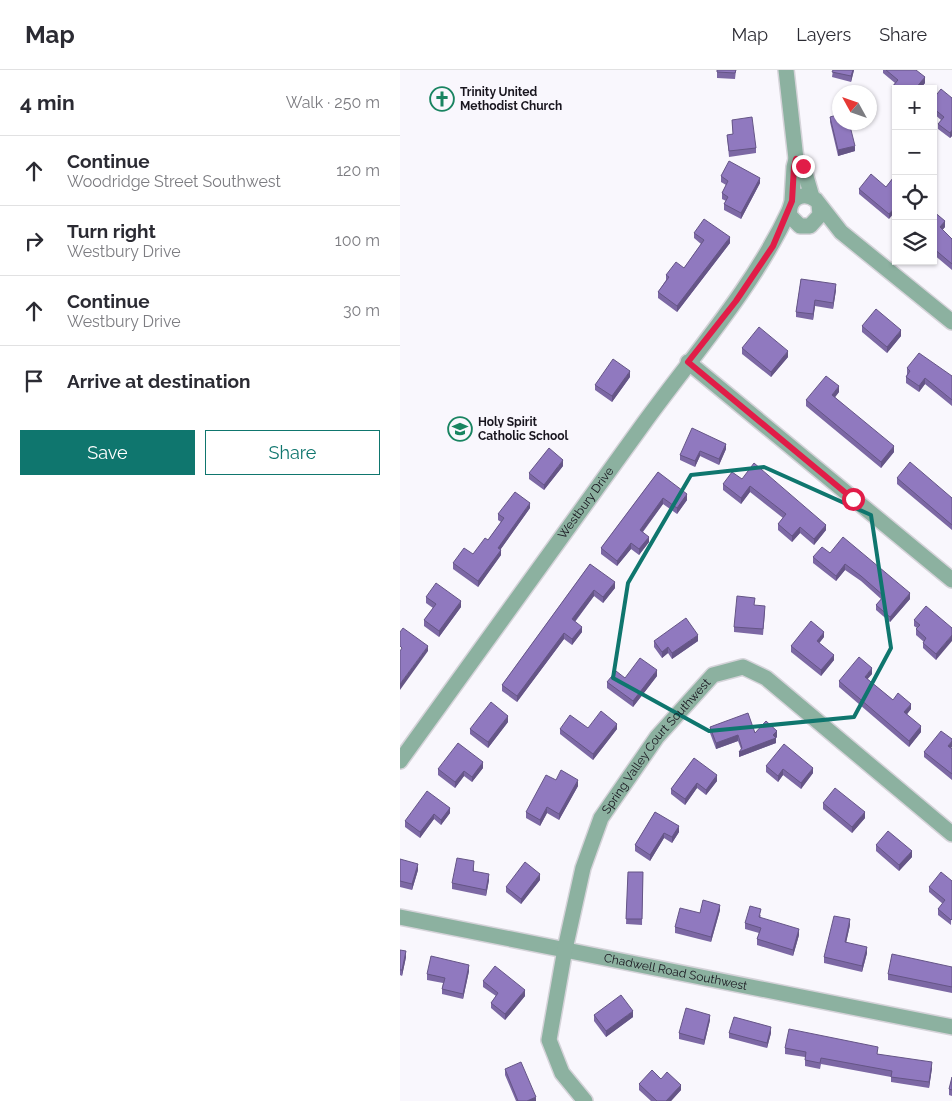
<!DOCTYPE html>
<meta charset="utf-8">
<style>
body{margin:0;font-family:Raleway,sans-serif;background:#f2f2f3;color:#2b2b33}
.controls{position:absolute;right:15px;top:15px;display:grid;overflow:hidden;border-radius:0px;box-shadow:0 1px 4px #0004}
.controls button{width:45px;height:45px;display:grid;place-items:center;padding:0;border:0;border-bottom:1px solid #e1e1e2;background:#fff;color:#2b2b33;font:25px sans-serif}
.compass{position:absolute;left:432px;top:15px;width:45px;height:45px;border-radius:50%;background:#fff;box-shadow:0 1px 4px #0004;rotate:310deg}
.stop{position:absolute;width:15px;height:15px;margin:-11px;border:4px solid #e11d48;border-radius:50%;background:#fff}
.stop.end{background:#e11d48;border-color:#fff;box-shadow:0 1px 5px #0008}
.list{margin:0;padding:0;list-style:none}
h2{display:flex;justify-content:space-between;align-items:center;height:65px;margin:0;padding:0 20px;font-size:21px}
h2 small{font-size:16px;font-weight:400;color:#7c7c81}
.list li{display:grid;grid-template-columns:32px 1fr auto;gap:15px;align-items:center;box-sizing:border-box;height:70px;padding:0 20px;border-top:1px solid #e1e1e2}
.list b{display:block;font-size:19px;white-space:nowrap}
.list p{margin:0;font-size:16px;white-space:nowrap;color:#7c7c81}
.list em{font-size:16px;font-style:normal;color:#7c7c81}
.actions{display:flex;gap:10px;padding:15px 20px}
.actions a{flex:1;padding:11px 0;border:1px solid #0f766e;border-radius:0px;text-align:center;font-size:18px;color:#0f766e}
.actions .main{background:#0f766e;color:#fff}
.icon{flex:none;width:28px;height:28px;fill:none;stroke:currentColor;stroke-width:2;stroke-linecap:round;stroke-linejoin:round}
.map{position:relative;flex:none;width:552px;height:1031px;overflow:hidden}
header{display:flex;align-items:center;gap:30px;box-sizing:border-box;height:70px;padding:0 25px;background:#fff;border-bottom:1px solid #e1e1e2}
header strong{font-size:24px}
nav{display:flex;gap:28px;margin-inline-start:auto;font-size:18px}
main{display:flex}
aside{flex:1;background:#fff}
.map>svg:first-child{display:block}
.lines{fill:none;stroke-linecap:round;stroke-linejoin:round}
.minor-casing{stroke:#d5d3d9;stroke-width:18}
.minor{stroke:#8cb1a0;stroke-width:15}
.wall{fill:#7c68a4}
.shaded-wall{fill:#655586}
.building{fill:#9079bf;stroke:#655586}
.route{stroke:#e11d48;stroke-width:6}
.marked{fill:none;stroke:#0f766e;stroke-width:4;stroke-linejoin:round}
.labels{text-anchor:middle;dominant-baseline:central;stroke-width:5;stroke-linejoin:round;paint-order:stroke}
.poi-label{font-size:12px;font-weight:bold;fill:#18151e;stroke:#f9f7fd;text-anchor:start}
.street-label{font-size:12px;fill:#18151e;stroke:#f9f7fd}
</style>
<header>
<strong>Map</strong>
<nav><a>Map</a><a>Layers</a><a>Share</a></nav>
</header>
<main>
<aside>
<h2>4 min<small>Walk · 250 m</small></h2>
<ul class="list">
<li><svg class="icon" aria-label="ahead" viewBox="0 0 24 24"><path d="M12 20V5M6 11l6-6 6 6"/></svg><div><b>Continue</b><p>Woodridge Street Southwest</p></div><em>120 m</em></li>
<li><svg class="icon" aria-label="right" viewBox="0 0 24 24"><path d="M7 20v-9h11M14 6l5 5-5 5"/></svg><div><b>Turn right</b><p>Westbury Drive</p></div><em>100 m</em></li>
<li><svg class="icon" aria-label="ahead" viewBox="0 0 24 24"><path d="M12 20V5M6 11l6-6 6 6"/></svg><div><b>Continue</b><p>Westbury Drive</p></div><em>30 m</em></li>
<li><svg class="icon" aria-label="arrive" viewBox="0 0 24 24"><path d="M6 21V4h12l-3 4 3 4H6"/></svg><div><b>Arrive at destination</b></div></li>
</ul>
<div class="actions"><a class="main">Save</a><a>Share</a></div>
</aside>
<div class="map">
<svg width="552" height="1031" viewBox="0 0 552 1031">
<rect width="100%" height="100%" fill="#f9f7fd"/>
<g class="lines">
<g class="minor-casing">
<g id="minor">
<path d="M 386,0 L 396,89 L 394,97 L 392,131"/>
<path d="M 396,89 L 403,96 L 412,127"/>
<path d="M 419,134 L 420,145 L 410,156 L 400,156 L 390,146 C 387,129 403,120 416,130 L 441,162 L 552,252"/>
<path d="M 288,292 L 552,510"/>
<path id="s1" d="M 0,691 C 81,578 162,465 244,353 C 294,284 353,218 389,141"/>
<path id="s2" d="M 0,847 L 552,957"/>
<path id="s3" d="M 185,1031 L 162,1003 L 149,970 L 165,879 L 183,798 L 201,748 L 257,667 L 313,605 L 343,597 L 366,608 L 552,764"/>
</g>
</g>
<use href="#minor" class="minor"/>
</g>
<path class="wall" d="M 317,0 L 336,0 L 335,9 L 317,8 Z
M 433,0 L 454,0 L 451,12 L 432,7 Z
M 483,0 L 516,0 L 525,13 L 520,19 L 496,19 L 496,26 L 492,22 L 492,17 L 495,13 L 483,3 Z
M 552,28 L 552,66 L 550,68 L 538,59 L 538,54 L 541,50 L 533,43 L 533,29 Z
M 430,47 L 455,81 L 438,86 L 430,52 Z
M 332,50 L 356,78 L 356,83 L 329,87 L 327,65 L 333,64 Z
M 321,106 L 360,113 L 341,149 L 324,140 L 324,134 L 326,131 L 322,129 L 322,123 L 326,115 L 321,112 Z
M 493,108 L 489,149 L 459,124 L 459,119 L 486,117 Z
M 533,141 L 545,157 L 542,160 L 552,169 L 552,200 L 533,184 Z
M 294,163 L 330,173 L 277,242 L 258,228 L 258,222 L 266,210 L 266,205 L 284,198 L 301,174 L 294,168 Z
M 401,209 L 436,220 L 433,239 L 415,236 L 413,250 L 396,247 L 396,242 Z
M 462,256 L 501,266 L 487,283 L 462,262 Z
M 342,278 L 388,287 L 371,307 L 342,284 Z
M 507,298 L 552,306 L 552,336 L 525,314 L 519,322 L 506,313 L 506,307 L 507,304 Z
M 230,307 L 212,332 L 195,320 L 195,315 Z
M 439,322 L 435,327 L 494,382 L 481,398 L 406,336 L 406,330 Z
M 326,374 L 326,379 L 319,395 L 300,386 L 295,397 L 280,390 L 280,385 Z
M 163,396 L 144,420 L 129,409 L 129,403 Z
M 258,402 L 287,430 L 277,444 L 263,434 L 243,462 L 249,472 L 239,485 L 231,479 L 217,496 L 201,484 L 201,478 Z
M 497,408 L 552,428 L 552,460 L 497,414 Z
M 342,409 L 426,460 L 414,475 L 400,463 L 392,472 L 378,460 L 378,454 L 383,448 L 350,422 L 341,434 L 323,420 L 323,414 Z
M 130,438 L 100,480 L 101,485 L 78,517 L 53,499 L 53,493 L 73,484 L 88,470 L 101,452 L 98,450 L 98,444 Z
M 430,483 L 510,529 L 490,552 L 476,540 L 476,535 L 481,529 L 461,511 L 445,500 L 436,511 L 413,493 L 413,487 Z
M 190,494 L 215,518 L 203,533 L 194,526 L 175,552 L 182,562 L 172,575 L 164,569 L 117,632 L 102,621 L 102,615 Z
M 26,527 L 61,537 L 39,567 L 24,556 L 24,550 L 33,538 L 26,533 Z
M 354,535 L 365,542 L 363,565 L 334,562 L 334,557 Z
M 514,550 L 552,558 L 536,590 L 523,578 L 523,573 L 524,572 L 516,565 L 516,559 L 517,558 L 514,556 Z
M 424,567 L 419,573 L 434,590 L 421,606 L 391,582 L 391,576 Z
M 254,571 L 298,571 L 272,589 L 268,583 L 262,588 L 254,577 Z
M 472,604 L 467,609 L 493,630 L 511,639 L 507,644 L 521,662 L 509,677 L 439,617 L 439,611 Z
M 257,606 L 233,637 L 207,618 L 207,612 L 225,608 Z
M 108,652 L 88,678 L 70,664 L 70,659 Z
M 310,657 L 377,667 L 376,668 L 376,673 L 339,687 L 341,679 L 338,671 L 316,679 L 310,663 Z
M 188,658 L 217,659 L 193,690 L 160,664 L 160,659 Z
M 551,678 L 552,679 L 552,710 L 524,687 L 524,682 Z
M 294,688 L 317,711 L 306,725 L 297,718 L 285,735 L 271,724 L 271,719 Z
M 366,696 L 413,703 L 401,719 L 383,705 L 378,712 L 366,702 Z
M 83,698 L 72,712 L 64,706 L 55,718 L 38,705 L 38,699 Z
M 156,710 L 178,716 L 159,750 L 147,743 L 140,756 L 126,748 L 126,742 Z
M 423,733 L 465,748 L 452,763 L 423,739 Z
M 50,738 L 50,743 L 41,755 L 34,749 L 20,768 L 5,757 L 5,751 Z
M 255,742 L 279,762 L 272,773 L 264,768 L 250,791 L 235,781 L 235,775 Z
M 476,775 L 512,787 L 499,801 L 476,781 Z
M 0,789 L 18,800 L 12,820 L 0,817 Z
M 74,797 L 74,801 L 89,810 L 86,826 L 52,819 L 52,813 Z
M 228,802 L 243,802 L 242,855 L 226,854 Z
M 140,810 L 121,834 L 106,822 L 106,817 Z
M 552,811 L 551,855 L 538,845 L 538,839 L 543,834 L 529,822 L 529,817 Z
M 320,840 L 311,872 L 275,863 L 275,857 L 300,843 Z
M 361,845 L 360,848 L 399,865 L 393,886 L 357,875 L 357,869 L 359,863 L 345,859 L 345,853 Z
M 450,855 L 446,872 L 467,883 L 462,902 L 424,893 L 424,887 Z
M 0,880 L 6,887 L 2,906 L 0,905 Z
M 552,897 L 552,923 L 488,910 L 488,904 Z
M 69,901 L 63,929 L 42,924 L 42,919 L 43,913 L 27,910 L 27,904 Z
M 83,911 L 125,926 L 105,950 L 91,938 L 91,933 L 96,926 L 83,917 Z
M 194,945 L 233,947 L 206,967 L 194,951 Z
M 310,950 L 304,975 L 279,969 L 279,963 Z
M 329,963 L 371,963 L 367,978 L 329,968 Z
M 385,978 L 478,984 L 532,998 L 529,1018 L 491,1012 L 491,1007 L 421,994 L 420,999 L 405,996 L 405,987 L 385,984 Z
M 105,999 L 136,1031 L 116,1031 L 105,1005 Z
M 552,1007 L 552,1026 L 549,1025 L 549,1019 Z
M 261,1009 L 281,1020 L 271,1031 L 251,1031 L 239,1020 L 239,1014 Z"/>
<path class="shaded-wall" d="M 453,0 L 454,0 L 451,12 L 451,6 Z
M 525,7 L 525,13 L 520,19 L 515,19 Z
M 552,60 L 552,66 L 550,68 L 550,63 Z
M 455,76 L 455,81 L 438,86 L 438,80 Z
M 360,108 L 360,113 L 341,149 L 341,143 Z
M 496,136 L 496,141 L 489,149 L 489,144 Z
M 545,151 L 545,157 L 540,163 L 540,157 Z
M 330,167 L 330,173 L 277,242 L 277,236 Z
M 436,214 L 436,220 L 433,239 L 433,233 Z
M 415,230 L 415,236 L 413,250 L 413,244 Z
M 501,260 L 501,266 L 487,283 L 487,277 Z
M 388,281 L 388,287 L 371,307 L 371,302 Z
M 230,301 L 230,307 L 212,332 L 212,326 Z
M 525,308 L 525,314 L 519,322 L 519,316 Z
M 439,316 L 439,322 L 432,331 L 432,325 Z
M 326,374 L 326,379 L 319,395 L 319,389 Z
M 494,376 L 494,382 L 481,398 L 481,392 Z
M 300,381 L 300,386 L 295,397 L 295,391 Z
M 163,390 L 163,396 L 144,420 L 144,415 Z
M 350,416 L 350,422 L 341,434 L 341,428 Z
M 287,424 L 287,430 L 277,444 L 277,438 Z
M 263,428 L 263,434 L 240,465 L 240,460 Z
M 130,433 L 130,438 L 98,483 L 98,478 Z
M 426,455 L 426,460 L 414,475 L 414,469 Z
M 400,457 L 400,463 L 392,472 L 392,466 Z
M 249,467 L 249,472 L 239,485 L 239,479 Z
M 231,473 L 231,479 L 217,496 L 217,491 Z
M 101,480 L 101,485 L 78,517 L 78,511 Z
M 445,494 L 445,500 L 436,511 L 436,506 Z
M 215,512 L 215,518 L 203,533 L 203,527 Z
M 194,520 L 194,526 L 172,555 L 172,549 Z
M 510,523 L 510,529 L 490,552 L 490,547 Z
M 61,531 L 61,537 L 39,567 L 39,561 Z
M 182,557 L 182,562 L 172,575 L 172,569 Z
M 424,562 L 424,567 L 417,576 L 417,571 Z
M 164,563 L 164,569 L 117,632 L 117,626 Z
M 298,565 L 298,571 L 272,589 L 272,583 Z
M 552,565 L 552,571 L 536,590 L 536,584 Z
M 28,576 L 28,581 L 0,620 L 0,614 Z
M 268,577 L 268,583 L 262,588 L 262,582 Z
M 434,585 L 434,590 L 421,606 L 421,600 Z
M 472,598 L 472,604 L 465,612 L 465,607 Z
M 257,600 L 257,606 L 233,637 L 233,631 Z
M 511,634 L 511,639 L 504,648 L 504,642 Z
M 108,646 L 108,652 L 88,678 L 88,672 Z
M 217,654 L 217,659 L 193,690 L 193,684 Z
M 521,656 L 521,662 L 509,677 L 509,671 Z
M 377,661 L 377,667 L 376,668 L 376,673 L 339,687 L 339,682 L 373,665 Z
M 338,665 L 338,671 L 316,679 L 316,673 Z
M 552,671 L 552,677 L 548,682 L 548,676 Z
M 83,692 L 83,698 L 72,712 L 72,707 Z
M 413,698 L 413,703 L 401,719 L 401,713 Z
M 383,699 L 383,705 L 378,712 L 378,706 Z
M 64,701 L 64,706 L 55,718 L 55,712 Z
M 317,705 L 317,711 L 306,725 L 306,720 Z
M 178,710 L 178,716 L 159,750 L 159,744 Z
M 297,713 L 297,718 L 285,735 L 285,729 Z
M 147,737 L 147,743 L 140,756 L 140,750 Z
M 50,738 L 50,743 L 41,755 L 41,750 Z
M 465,742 L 465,748 L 452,763 L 452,757 Z
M 34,744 L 34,749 L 20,768 L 20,762 Z
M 279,756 L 279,762 L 272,773 L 272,767 Z
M 264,763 L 264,768 L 250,791 L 250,785 Z
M 512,781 L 512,787 L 499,801 L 499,795 Z
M 18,794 L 18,800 L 12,820 L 12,814 Z
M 89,804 L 89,810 L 86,826 L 86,820 Z
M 140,804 L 140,810 L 121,834 L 121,829 Z
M 320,835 L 320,840 L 311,872 L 311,867 Z
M 450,849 L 450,855 L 445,878 L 445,872 Z
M 399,859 L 399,865 L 393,886 L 393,880 Z
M 467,877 L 467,883 L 462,902 L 462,896 Z
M 6,881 L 6,887 L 2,906 L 2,900 Z
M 69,895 L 69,901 L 63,929 L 63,924 Z
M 125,920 L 125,926 L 105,950 L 105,944 Z
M 233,941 L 233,947 L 206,967 L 206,961 Z
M 310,945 L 310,950 L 304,975 L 304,970 Z
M 371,957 L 371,963 L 367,978 L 367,973 Z
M 532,992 L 532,998 L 529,1018 L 529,1012 Z
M 281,1015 L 281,1020 L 271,1031 L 266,1031 Z
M 136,1027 L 136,1031 L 127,1031 Z"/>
<path class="building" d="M 317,0 L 336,0 L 335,3 L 317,2 Z
M 433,0 L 453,0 L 451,6 L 432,2 Z
M 486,0 L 516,0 L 525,7 L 515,19 L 496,19 L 496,20 L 492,17 L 498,10 Z
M 541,19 L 552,28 L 552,60 L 550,63 L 538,54 L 544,47 L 533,38 L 533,29 Z
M 440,44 L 440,52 L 449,52 L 455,76 L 438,80 L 430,47 Z
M 352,47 L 356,78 L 329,81 L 327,65 L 333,64 L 332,50 Z
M 329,91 L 360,108 L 341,143 L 324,134 L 328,127 L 322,123 L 328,111 L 321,106 Z
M 471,104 L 486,117 L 493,108 L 496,110 L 496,136 L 489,144 L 459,119 Z
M 533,141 L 545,151 L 540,157 L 552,169 L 552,194 L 533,178 Z
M 304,149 L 330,167 L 277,236 L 258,222 L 269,207 L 266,205 L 276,192 L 284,198 L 304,170 L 294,163 Z
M 401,209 L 436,214 L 433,233 L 415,230 L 413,244 L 396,242 Z
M 476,239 L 501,260 L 487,277 L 462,256 Z
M 359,257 L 388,281 L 371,302 L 342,278 Z
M 519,283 L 552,306 L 552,330 L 525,308 L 519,316 L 506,307 L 510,301 L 507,298 Z
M 213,289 L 230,301 L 212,326 L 195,315 Z
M 426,306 L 439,316 L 432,325 L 494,376 L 481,392 L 406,330 Z
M 292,358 L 326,374 L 319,389 L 300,381 L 295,391 L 280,385 Z
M 149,378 L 163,390 L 144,415 L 129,403 Z
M 510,392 L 552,428 L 552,455 L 497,408 Z
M 354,393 L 426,455 L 414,469 L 400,457 L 392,466 L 378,454 L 386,444 L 350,416 L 341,428 L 323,414 L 332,402 L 342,409 Z
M 258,402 L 287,424 L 277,438 L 263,428 L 240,460 L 249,467 L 239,479 L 231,473 L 217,491 L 201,478 Z
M 115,422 L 130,433 L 98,478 L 101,480 L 78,511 L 53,493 L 64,478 L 73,484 L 85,468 L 88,470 L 104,448 L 98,444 Z
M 443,467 L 510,523 L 490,547 L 476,535 L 484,526 L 461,506 L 445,494 L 436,506 L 413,487 L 422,477 L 430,483 Z
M 190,494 L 215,512 L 203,527 L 194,520 L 172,549 L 182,557 L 172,569 L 164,563 L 117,626 L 102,615 Z
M 36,513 L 61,531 L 39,561 L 24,550 L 36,534 L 26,527 Z
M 337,526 L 355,528 L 354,535 L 365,536 L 363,559 L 334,557 Z
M 526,536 L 552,558 L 552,565 L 536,584 L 523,573 L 526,568 L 516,559 L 520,555 L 514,550 Z
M 286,548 L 298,565 L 272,583 L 268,577 L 262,582 L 254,571 Z
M 411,551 L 424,562 L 417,571 L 434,585 L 421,600 L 391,576 Z
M 3,558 L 28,576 L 0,614 L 0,581 L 2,578 L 0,576 L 0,562 Z
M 459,587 L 472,598 L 465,607 L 493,630 L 498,623 L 511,634 L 504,642 L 521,656 L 509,671 L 439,611 Z
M 240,588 L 257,600 L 233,631 L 207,612 L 216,601 L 225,608 Z
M 91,632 L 108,646 L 88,672 L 70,659 Z
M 201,641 L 217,654 L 193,684 L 160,659 L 170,645 L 188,658 Z
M 348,643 L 355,663 L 366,651 L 377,661 L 373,665 L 376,668 L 339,682 L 342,678 L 338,665 L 316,673 L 310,657 Z
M 541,661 L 552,669 L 552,671 L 548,676 L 552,679 L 552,704 L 524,682 Z
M 58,673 L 83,692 L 72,707 L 64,701 L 55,712 L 38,699 Z
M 384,674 L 413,698 L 401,713 L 383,699 L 378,706 L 366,696 Z
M 294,688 L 317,705 L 306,720 L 297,713 L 285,729 L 271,719 Z
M 161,700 L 178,710 L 159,744 L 147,737 L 140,750 L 126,742 L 146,705 L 156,710 Z
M 435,718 L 465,742 L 452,757 L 423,733 Z
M 27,721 L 50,738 L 41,750 L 34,744 L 20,762 L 5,751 Z
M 255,742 L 279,756 L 272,767 L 264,763 L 250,785 L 235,775 Z
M 488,761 L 512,781 L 499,795 L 476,775 Z
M 57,788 L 74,791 L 73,801 L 89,804 L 86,820 L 52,813 Z
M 0,789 L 18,794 L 12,814 L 0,811 Z
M 125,792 L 140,804 L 121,829 L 106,817 Z
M 228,802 L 243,802 L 242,849 L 226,849 Z
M 541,802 L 552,811 L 552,849 L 551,850 L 538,839 L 545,830 L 529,817 Z
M 303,830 L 320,835 L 311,867 L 275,857 L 280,838 L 300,843 Z
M 350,836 L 361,839 L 359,847 L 399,859 L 393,880 L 357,869 L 361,858 L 345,853 Z
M 434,846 L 450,849 L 445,872 L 467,877 L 462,896 L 424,887 Z
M 0,880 L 6,881 L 2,900 L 0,900 Z
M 492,884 L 552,897 L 552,917 L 488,904 Z
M 31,886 L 69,895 L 63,924 L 42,919 L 45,908 L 27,904 Z
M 95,896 L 125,920 L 105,944 L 91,933 L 98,923 L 83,911 Z
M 221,925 L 233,941 L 206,961 L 194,945 Z
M 286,938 L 310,945 L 304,970 L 279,963 Z
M 334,947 L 371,957 L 367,973 L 329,963 Z
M 389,959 L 478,977 L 477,984 L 532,992 L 529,1012 L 491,1007 L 492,1001 L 421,988 L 420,993 L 405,990 L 406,982 L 385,978 Z
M 121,992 L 136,1027 L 127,1031 L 118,1031 L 105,999 Z
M 252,1000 L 261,1009 L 267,1002 L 281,1015 L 266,1031 L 257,1031 L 239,1014 Z
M 552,1007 L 552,1020 L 549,1019 Z"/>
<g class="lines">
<path class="route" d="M 403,96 L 396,89 L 394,97 L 392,131 L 373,176 L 336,231 L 288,292 L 453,429"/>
</g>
<path class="marked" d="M 364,397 L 471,445 L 491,578 L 454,647 L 309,661 L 213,608 L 228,513 L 291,405 Z"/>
<defs>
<g id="church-ring" transform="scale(1.25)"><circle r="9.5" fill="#f9f7fd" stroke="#198461" stroke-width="1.5"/><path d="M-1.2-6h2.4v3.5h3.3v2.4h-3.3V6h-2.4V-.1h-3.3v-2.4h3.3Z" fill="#198461"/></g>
<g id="school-ring" transform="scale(1.25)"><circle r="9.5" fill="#f9f7fd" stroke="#198461" stroke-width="1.5"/><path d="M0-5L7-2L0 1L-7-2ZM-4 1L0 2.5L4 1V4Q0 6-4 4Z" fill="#198461"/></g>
</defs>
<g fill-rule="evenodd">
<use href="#church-ring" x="42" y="29"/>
<use href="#school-ring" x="60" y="359"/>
</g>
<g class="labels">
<g class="poi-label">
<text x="60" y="22">Trinity United<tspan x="60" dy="14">Methodist Church</tspan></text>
<text x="78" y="352">Holy Spirit<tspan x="78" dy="14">Catholic School</tspan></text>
</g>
<g class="street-label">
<text stroke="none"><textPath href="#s1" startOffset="318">Westbury Drive</textPath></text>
<text stroke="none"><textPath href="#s3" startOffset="391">Spring Valley Court Southwest</textPath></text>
<text stroke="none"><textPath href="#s2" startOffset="281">Chadwell Road Southwest</textPath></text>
</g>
</g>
</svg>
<div class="controls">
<button>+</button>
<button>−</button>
<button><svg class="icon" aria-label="locate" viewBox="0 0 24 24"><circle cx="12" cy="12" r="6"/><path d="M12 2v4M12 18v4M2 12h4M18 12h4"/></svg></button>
<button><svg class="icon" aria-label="layers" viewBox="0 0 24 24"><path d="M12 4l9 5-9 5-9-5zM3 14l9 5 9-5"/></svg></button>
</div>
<svg class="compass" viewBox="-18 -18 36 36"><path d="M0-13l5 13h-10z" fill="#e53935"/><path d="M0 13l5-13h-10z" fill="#7c7c81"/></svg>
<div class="stop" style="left:453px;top:429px"></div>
<div class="stop end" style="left:403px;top:96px"></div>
</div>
</main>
